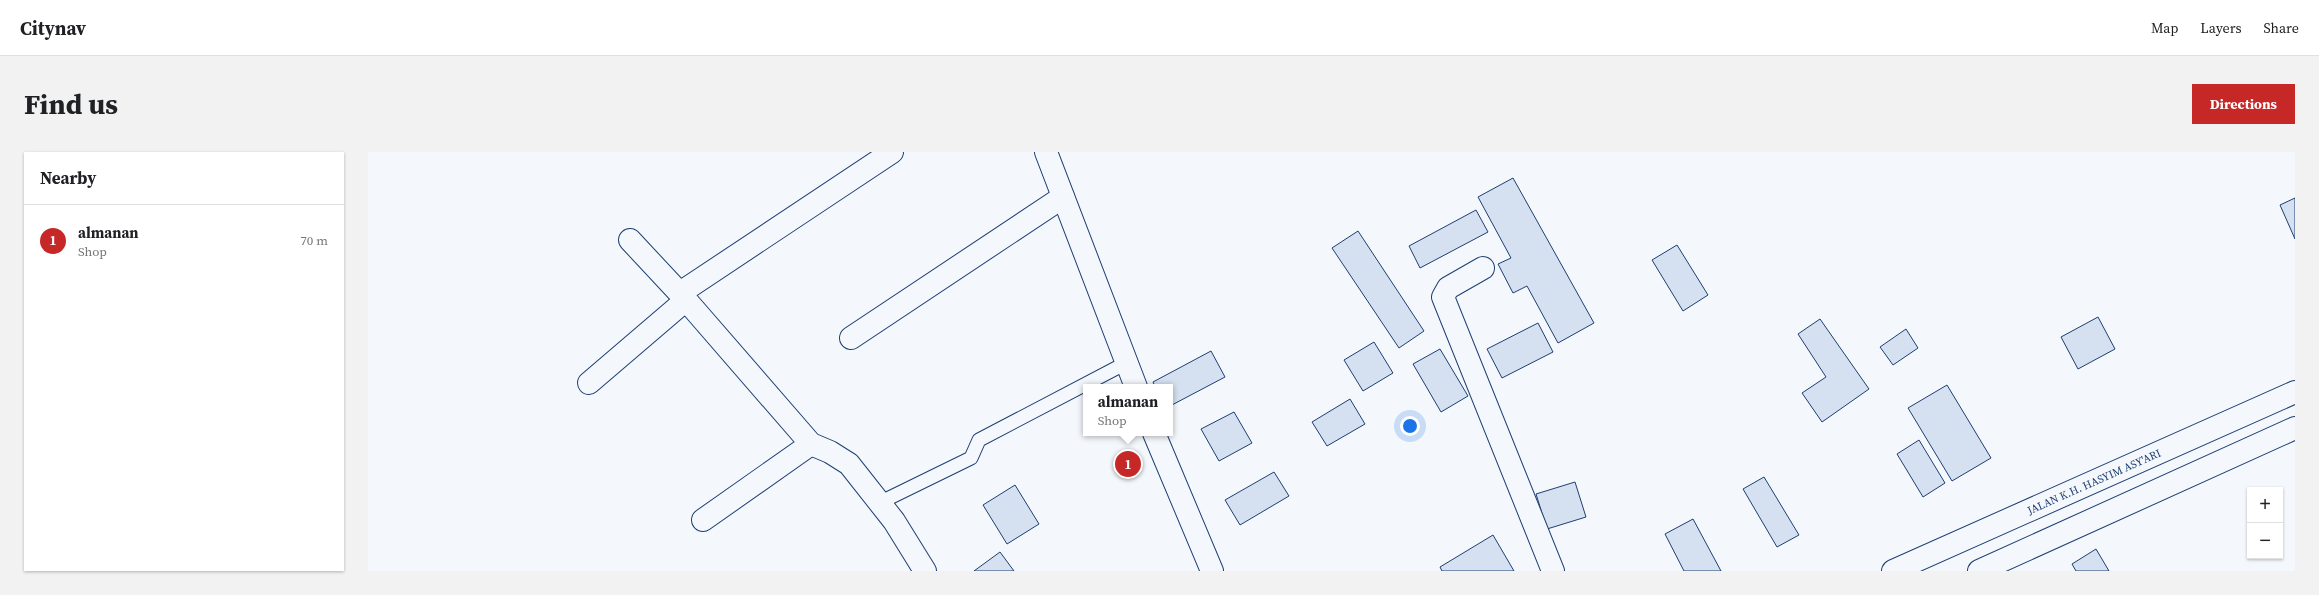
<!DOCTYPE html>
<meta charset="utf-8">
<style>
body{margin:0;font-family:"Source Serif 4",serif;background:#f2f2f2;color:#202124}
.controls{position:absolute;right:12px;bottom:12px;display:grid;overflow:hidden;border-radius:0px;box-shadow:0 1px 3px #0004}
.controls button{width:36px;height:36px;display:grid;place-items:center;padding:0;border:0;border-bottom:1px solid #e0e0e0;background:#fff;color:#202124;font:20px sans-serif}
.you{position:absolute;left:1042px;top:274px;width:14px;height:14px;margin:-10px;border:3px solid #fff;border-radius:50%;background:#1a73e8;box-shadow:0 0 0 6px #1a73e833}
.badge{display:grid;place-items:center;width:26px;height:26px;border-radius:50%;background:#c62828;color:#fff;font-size:13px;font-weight:700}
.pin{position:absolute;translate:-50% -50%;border:2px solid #fff;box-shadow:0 1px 4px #0006}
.popup{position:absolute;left:715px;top:232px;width:90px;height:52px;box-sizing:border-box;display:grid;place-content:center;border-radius:0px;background:#fff;filter:drop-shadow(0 1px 3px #0005);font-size:13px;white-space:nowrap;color:#757577}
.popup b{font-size:15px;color:#202124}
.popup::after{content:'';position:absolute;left:50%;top:100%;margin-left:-8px;border:8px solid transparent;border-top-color:#fff}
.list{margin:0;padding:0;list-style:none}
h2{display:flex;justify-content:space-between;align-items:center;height:52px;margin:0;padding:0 16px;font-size:17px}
h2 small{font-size:13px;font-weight:400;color:#757577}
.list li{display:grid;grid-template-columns:26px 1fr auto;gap:12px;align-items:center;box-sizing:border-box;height:72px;padding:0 16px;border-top:1px solid #e0e0e0}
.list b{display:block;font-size:15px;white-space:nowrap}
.list p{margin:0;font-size:13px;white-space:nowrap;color:#757577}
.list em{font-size:13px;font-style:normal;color:#757577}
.map{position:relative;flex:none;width:1927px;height:419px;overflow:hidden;border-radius:0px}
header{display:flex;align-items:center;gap:24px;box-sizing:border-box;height:56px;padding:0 20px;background:#fff;border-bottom:1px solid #e0e0e0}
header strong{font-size:19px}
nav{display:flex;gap:22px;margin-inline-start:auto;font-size:14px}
.intro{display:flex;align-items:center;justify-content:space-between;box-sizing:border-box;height:96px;padding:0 24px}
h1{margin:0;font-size:28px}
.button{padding:10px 18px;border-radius:0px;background:#c62828;color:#fff;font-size:14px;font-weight:700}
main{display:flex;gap:24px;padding:0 24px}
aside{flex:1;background:#fff;border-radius:0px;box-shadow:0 1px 3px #0004}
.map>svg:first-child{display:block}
.building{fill:#d5e0f0;stroke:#1d3f73}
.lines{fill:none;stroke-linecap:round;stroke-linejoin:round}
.service-casing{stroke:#1d3f73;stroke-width:15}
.minor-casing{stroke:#1d3f73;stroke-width:24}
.tertiary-casing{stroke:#1d3f73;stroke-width:24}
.secondary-casing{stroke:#1d3f73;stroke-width:24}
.service{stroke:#f4f7fb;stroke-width:13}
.minor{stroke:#f4f7fb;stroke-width:22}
.tertiary{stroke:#f4f7fb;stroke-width:22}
.secondary{stroke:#f4f7fb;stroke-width:22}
.labels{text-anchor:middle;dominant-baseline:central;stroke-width:3;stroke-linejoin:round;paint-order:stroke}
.street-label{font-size:11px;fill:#1d3f73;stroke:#f4f7fb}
</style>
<header>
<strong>Citynav</strong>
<nav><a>Map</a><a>Layers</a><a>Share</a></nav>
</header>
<div class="intro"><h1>Find us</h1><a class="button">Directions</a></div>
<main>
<aside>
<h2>Nearby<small></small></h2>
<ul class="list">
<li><span class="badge">1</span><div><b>almanan</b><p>Shop</p></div><em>70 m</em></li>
</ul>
</aside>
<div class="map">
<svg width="1927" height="419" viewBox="0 0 1927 419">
<rect width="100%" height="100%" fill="#f4f7fb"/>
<path class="building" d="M 1145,26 L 1226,171 L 1190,191 L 1159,134 L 1145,141 L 1130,112 L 1143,106 L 1110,45 Z
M 1927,46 L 1927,87 L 1912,53 Z
M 1108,58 L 1120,80 L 1052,116 L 1041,94 Z
M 990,79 L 1056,179 L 1031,196 L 964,96 Z
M 1309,93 L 1340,143 L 1315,159 L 1284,108 Z
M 1730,165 L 1747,197 L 1710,217 L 1693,185 Z
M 1452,167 L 1501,237 L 1454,270 L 1434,241 L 1458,225 L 1430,182 Z
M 1170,171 L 1185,200 L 1134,226 L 1119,197 Z
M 1538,177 L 1550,196 L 1525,213 L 1512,195 Z
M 1006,190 L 1025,221 L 995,239 L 976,208 Z
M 1072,197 L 1100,244 L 1073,260 L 1045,212 Z
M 843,199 L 857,225 L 802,254 L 802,235 L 787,235 L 785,230 Z
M 1579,233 L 1623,306 L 1584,329 L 1540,256 Z
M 982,247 L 997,272 L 959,294 L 944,270 Z
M 866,260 L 884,291 L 851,309 L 833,277 Z
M 1551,288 L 1577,331 L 1555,345 L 1529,302 Z
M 906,320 L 921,344 L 872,373 L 857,348 Z
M 1396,325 L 1431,383 L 1409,395 L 1375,337 Z
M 1207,330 L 1218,365 L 1179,377 L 1168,342 Z
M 647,333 L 671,372 L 639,392 L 615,353 Z
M 1325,367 L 1353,419 L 1316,419 L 1297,382 Z
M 1125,383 L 1146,419 L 1074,419 L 1072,415 Z
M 1728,397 L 1741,419 L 1708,419 L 1704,412 Z
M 632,400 L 646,419 L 606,419 Z"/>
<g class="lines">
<g class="service-casing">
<path id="service" d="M 511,351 L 603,306 L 611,288 L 758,211"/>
</g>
<g class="minor-casing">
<path id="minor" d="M 262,88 L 318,148 L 443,292 L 462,300 L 481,312 L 526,369 L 557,419
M 1115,116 L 1080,136 L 1075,145 L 1185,419
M 312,141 L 524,0
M 483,186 L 695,45
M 221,231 L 318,148
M 335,368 L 443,292"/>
</g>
<g class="tertiary-casing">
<path id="tertiary" d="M 678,0 L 768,235
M 786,281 L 844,419"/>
</g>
<g class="secondary-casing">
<g id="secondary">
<path id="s1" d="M 1525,419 L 1927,240"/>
<path d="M 1611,419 L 1927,276"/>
</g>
</g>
<use href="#service" class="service"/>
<use href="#minor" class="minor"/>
<use href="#tertiary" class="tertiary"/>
<use href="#secondary" class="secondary"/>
</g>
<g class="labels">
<g class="street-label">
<text stroke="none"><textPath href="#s1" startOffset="220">JALAN K.H. HASYIM ASY'ARI</textPath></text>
</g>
</g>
</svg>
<div class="controls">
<button>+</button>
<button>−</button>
</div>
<div class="you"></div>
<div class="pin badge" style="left:760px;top:312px">1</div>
<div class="popup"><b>almanan</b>Shop</div>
</div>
</main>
